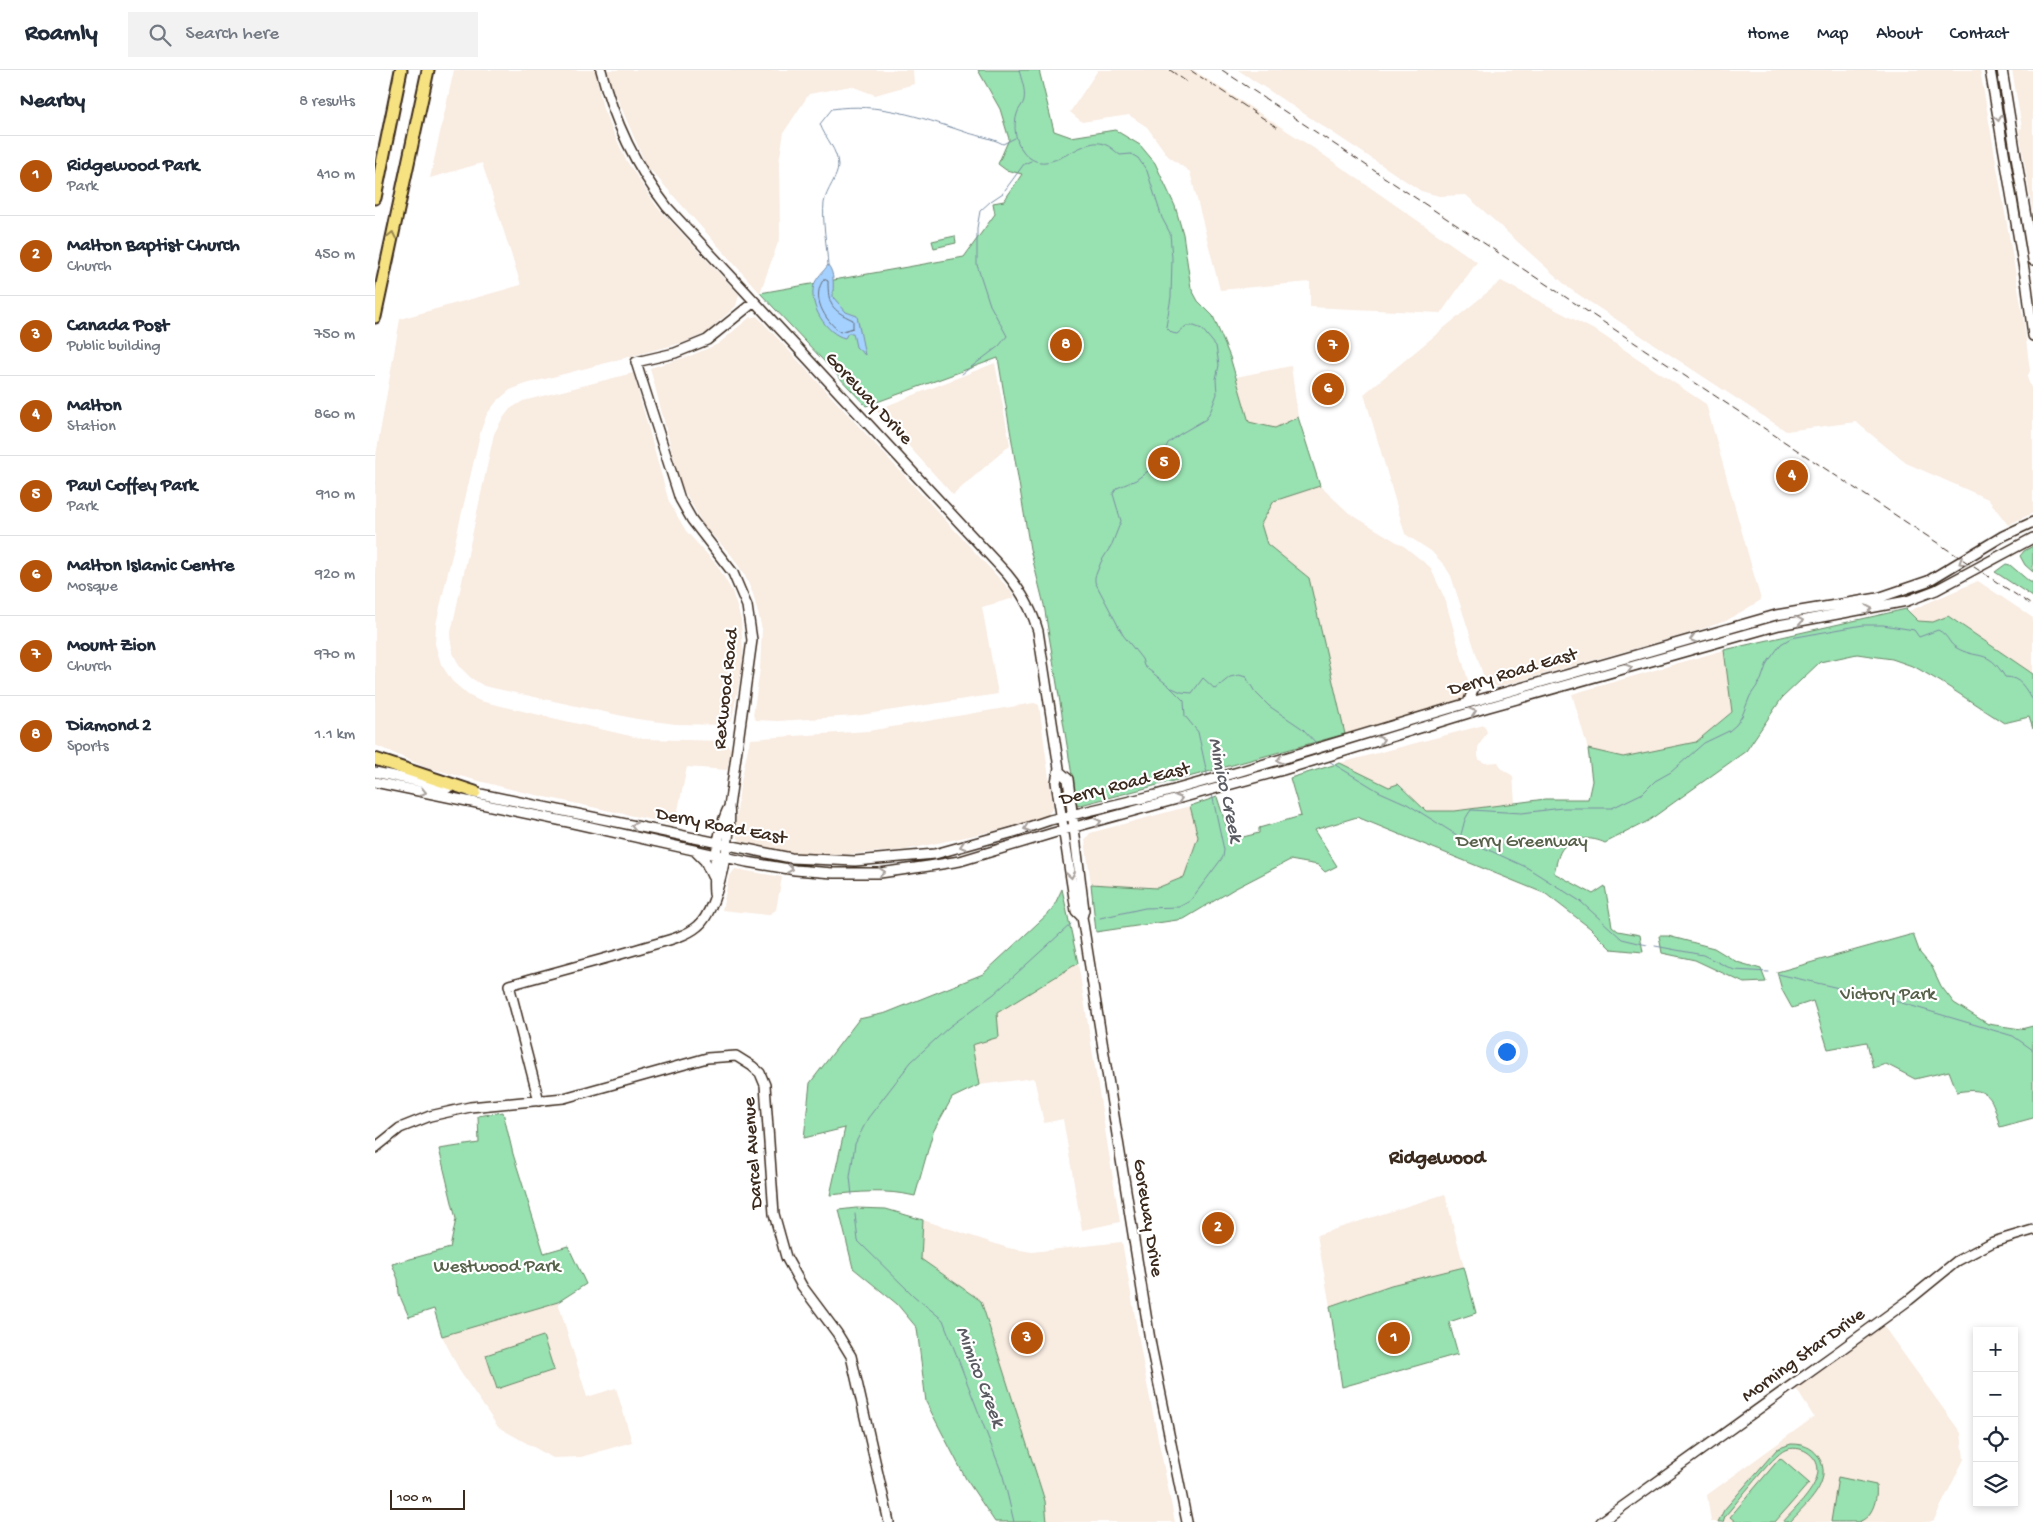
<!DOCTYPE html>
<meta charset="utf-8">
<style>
body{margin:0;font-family:"Gochi Hand",sans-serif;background:#f2f2f3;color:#1f2937}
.controls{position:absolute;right:15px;bottom:15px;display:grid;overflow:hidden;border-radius:0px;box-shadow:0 2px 8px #0003}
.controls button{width:45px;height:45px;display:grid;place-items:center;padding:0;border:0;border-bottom:1px solid #e0e1e3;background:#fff;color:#1f2937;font:25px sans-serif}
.scale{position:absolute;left:15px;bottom:12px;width:75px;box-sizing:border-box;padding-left:5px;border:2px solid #3b2a1e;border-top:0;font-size:14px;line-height:18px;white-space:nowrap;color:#3b2a1e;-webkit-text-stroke:4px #fff;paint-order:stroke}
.you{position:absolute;left:1131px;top:981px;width:18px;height:18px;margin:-12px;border:4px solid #fff;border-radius:50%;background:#1a73e8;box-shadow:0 0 0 8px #1a73e833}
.badge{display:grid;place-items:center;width:32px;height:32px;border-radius:50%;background:#b45309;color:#fff;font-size:16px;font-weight:700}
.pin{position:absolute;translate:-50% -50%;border:2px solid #fff;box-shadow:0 1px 5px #0006}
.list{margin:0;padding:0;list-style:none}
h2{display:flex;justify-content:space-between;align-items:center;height:65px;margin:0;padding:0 20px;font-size:21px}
h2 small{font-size:16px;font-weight:400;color:#747a83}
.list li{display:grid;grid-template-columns:32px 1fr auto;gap:15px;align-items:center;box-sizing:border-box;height:80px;padding:0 20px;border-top:1px solid #e0e1e3}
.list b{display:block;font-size:19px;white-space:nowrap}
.list p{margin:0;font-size:16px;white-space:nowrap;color:#747a83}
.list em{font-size:16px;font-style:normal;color:#747a83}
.icon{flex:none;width:28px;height:28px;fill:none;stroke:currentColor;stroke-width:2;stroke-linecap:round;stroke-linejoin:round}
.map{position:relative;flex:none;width:1658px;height:1452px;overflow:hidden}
header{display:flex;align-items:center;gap:30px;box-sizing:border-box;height:70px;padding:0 25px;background:#fff;border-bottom:1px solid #e0e1e3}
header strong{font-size:24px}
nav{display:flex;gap:28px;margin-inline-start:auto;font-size:18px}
.search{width:350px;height:45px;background:#f2f2f3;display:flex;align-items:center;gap:12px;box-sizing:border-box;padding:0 18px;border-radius:0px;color:#747a83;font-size:19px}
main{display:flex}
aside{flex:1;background:#fff}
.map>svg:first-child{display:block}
.built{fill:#f9ece1}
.green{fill:#98e1b0;stroke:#6a8667}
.water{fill:#a4d1ff;stroke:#7a8ea5}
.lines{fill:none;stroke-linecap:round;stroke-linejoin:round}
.shore{stroke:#656d78;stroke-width:1}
.stream{stroke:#7a8ea5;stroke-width:1}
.secondary-casing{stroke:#3b2a1e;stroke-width:12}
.highway-casing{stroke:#3b2a1e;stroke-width:15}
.secondary{stroke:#fff;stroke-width:9}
.highway{stroke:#f6e281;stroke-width:11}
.rail{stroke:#3b2a1e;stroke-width:1;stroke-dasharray:8 4;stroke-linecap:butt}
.oneway{stroke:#a79f9a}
.oneway2{stroke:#988650}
.labels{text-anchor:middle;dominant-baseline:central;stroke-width:4.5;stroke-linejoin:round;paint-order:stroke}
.street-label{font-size:19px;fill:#3b2a1e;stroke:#fff}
.park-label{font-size:19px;fill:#57614a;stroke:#fff}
.water-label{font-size:20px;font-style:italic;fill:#5a5c62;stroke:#fff}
.neighbourhood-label{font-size:20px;font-weight:bold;fill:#3b2a1e;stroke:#fff}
</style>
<header>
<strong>Roamly</strong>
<div class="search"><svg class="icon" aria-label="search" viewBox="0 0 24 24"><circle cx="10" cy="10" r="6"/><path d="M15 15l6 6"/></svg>Search here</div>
<nav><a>Home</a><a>Map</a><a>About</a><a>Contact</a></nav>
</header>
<main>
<aside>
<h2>Nearby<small>8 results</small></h2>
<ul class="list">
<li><span class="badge">1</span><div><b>Ridgewood Park</b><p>Park</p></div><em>410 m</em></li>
<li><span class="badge">2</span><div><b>Malton Baptist Church</b><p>Church</p></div><em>450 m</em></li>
<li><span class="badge">3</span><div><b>Canada Post</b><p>Public building</p></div><em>750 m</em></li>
<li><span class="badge">4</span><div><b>Malton</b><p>Station</p></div><em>860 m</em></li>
<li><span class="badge">5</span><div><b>Paul Coffey Park</b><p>Park</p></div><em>910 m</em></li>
<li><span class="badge">6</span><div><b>Malton Islamic Centre</b><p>Mosque</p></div><em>920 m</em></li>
<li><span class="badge">7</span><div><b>Mount Zion</b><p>Church</p></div><em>970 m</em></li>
<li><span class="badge">8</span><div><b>Diamond 2</b><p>Sports</p></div><em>1.1 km</em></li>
</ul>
</aside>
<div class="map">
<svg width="1658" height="1452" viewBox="0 0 1658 1452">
<rect width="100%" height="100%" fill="#fff"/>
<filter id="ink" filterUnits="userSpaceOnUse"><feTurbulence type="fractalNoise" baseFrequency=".02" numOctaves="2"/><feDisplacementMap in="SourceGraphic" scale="10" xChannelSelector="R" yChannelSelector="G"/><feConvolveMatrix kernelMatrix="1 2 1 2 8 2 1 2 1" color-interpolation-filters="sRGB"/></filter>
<g filter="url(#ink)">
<path class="built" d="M 79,0 L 220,0 L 228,39 L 251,90 L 282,137 L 364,225 L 361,236 L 331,263 L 310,272 L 151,314 L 135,320 L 122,331 L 112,344 L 106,360 L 61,554 L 60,574 L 66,594 L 77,611 L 93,625 L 105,631 L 268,669 L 349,671 L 356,679 L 352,700 L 312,697 L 300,755 L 143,721 L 50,697 L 0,675 L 0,391 L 25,249 L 146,215 L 107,93 L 55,108 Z
M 233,0 L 538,0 L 539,14 L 500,25 L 476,16 L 434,24 L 409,62 L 404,92 L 405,167 L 385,223 L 271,95 L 236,14 Z
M 723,0 L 818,0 L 940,79 L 1102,192 L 1066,243 L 935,237 L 935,212 L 845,220 L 815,102 L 793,86 L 772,57 L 754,45 L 707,52 L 695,42 Z
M 863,0 L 1605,0 L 1648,246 L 1655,301 L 1652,307 L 1658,323 L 1658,443 L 1633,455 L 1613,429 L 1531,393 L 1481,352 L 1411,361 L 1195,219 L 1091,125 L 1064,126 L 1046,121 Z
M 1637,0 L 1658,0 L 1658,144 L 1644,59 L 1647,58 Z
M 1126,211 L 1223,262 L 1331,334 L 1386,530 L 1351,551 L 1311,564 L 1123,617 L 1110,611 L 1076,506 L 1070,496 L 1056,481 L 1030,464 L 989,324 Z
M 382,246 L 635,520 L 639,528 L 607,537 L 623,624 L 479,646 L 403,651 L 381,650 L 378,645 L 385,599 L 387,559 L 378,524 L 370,506 L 357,486 L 329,456 L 306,415 L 275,298 L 315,286 L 343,274 L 374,248 Z
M 620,293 L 635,375 L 578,425 L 501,340 Z
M 916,296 L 923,347 L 900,358 L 873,352 L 861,307 Z
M 258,303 L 294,432 L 311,461 L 342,495 L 357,521 L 366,550 L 368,584 L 366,602 L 357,649 L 350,655 L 301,654 L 262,649 L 109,616 L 96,608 L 85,597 L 78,583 L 75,567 L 119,364 L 126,351 L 135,339 L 148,331 Z
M 945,416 L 974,443 L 1030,477 L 1055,497 L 1070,529 L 1096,621 L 1091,628 L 970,664 L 934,508 L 892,474 L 886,454 L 899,431 Z
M 1603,511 L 1658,548 L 1658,604 L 1574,546 L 1558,552 L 1543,551 L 1534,541 Z
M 1349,580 L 1357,641 L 1321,672 L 1248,687 L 1213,679 L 1197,624 Z
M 659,633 L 664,635 L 678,738 L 672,746 L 623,760 L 530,780 L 463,785 L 408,782 L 375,777 L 367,773 L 362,767 L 360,759 L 365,716 L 375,669 L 493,661 Z
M 1109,655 L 1112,662 L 1103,677 L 1103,686 L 1104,690 L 1110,693 L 1123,692 L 1127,699 L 1138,706 L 1140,733 L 1080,741 L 1051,741 L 1024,714 L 1014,717 L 965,693 Z
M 815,736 L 824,767 L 809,807 L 782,818 L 716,814 L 710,770 L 715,763 Z
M 360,799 L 407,807 L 401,840 L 393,845 L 347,840 L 354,807 Z
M 703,893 L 745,1152 L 707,1160 L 688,1049 L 669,1053 L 659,1008 L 604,1015 L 597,975 L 624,967 L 622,943 Z
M 1070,1124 L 1089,1197 L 1016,1215 L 955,1236 L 942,1165 Z
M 548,1150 L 633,1178 L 657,1182 L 747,1172 L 770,1304 L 800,1452 L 672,1452 L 670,1431 L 606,1231 L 546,1189 Z
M 183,1232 L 212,1327 L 241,1318 L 257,1372 L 206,1387 L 178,1388 L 123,1357 L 86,1303 L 67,1266 Z
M 1504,1250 L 1586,1363 L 1589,1389 L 1559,1450 L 1554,1452 L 1336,1452 L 1332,1425 L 1439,1347 L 1418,1314 Z"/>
<path class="green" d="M 603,0 L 664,0 L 679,61 L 696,67 L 740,60 L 765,75 L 780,93 L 800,136 L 808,164 L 816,218 L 823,231 L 838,246 L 855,287 L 874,352 L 900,358 L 923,347 L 945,416 L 899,431 L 886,454 L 892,474 L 934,508 L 970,664 L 825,704 L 702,736 L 669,535 L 655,479 L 623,288 L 491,336 L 385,223 L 589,187 L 620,144 L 618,133 L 629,131 L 647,104 L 631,100 L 623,94 L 634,69 L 625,39 Z
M 580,166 L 581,173 L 559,178 L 557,171 Z
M 1658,476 L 1658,502 L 1650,495 L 1645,486 L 1649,481 Z
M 1631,494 L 1635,495 L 1655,512 L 1658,512 L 1658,527 L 1620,502 Z
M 1531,539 L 1543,551 L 1558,552 L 1573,546 L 1658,604 L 1658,659 L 1654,647 L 1629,653 L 1566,612 L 1540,597 L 1517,589 L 1482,584 L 1445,592 L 1407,628 L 1371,681 L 1273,751 L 1230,773 C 1218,767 1198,766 1189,777 C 1183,782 1181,796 1179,803 L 1218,824 L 1230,816 L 1237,856 L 1243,861 L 1265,865 L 1268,882 L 1236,879 L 1215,858 L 1171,824 L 982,747 L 939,760 L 962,796 L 950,802 L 943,795 L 915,790 L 859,819 L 809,849 L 721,862 L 716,814 L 782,818 L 809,807 L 823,767 L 815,736 L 842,727 L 856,770 L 884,763 L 884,758 L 926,746 L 915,708 L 965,693 L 1014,717 L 1023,714 L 1051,741 L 1080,741 L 1170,729 L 1213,729 L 1217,711 L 1213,679 L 1248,687 L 1321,672 L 1357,642 L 1349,580 Z
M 687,819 L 703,893 L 622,943 L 624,967 L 597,975 L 604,1015 L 577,1028 L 558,1062 L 540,1126 C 510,1119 484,1122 455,1125 L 470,1058 L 429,1068 L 435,1013 L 484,949 L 511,943 L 608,904 L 677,840 Z
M 1538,864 L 1545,883 L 1557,897 L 1566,916 L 1579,933 L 1613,954 L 1646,959 L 1658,956 L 1658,1048 L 1625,1057 C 1617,1028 1616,1016 1582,1022 L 1574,1001 L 1540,1009 L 1511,994 L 1498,998 L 1492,972 L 1453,979 L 1438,931 L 1417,938 L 1407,920 L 1402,902 Z
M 1284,866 L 1293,866 L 1339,878 L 1362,892 L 1386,899 L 1391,912 L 1369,913 L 1320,890 L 1287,883 Z
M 128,1042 L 138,1084 L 169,1183 L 193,1176 L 211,1214 L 183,1232 L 67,1266 L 59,1239 L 34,1247 L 24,1224 L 23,1209 L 17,1194 L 75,1178 L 81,1149 L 64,1079 L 104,1073 L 103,1046 Z
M 481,1138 L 511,1139 L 548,1150 L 546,1189 L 606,1231 L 670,1431 L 672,1452 L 620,1452 L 591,1409 L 551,1332 L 542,1258 L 522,1234 L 478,1198 L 464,1140 Z
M 1089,1197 L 1101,1243 L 1074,1252 L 1083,1284 L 967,1317 L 955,1236 L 1016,1215 Z
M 168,1266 L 179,1300 L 122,1319 L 111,1285 Z
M 1416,1374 C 1427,1374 1437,1377 1443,1386 C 1460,1411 1431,1435 1415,1452 L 1408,1452 C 1422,1436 1462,1402 1432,1382 C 1426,1378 1417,1377 1410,1380 C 1398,1385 1361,1434 1350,1446 L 1348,1452 L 1343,1452 L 1349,1440 L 1402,1379 Z
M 1405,1388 L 1434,1413 L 1400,1452 L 1361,1452 L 1355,1447 Z
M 1463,1407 L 1501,1415 C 1503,1428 1498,1448 1483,1452 C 1475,1452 1464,1452 1456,1452 Z"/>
<path class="water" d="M 453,195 C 460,203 458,216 458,227 L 471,242 L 482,246 L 490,285 L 481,277 L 478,263 L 473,263 L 470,268 C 451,264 433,234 439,215 C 441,208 449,201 453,195 Z"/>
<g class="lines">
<path class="shore" d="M 449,209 L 453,211 C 453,234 456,240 478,250 L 478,258 L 465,262 C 450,250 435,227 449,209 Z"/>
<path class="stream" d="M 644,0 C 646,9 651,20 649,30 C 648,35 643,39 642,44 C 638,56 640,71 648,81 C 672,113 705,65 729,74 C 735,76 741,82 745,85 L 756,84 L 763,88 L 772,101 L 787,148 L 795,163 L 797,188 L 796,227 L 791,257 L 797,263 L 802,264 L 811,256 L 819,256 L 827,259 L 841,276 L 844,295 L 841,309 L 842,324 L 836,340 L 831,349 L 805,364 L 793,373 L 784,393 L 761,410 L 742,418 L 738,424 L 746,451 L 737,474 L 726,492 L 720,507 L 720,512 L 748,565 L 767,589 L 769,596 L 794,616 L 809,631 L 810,646 L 823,662 L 833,708
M 630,120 L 649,94 L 656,91
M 453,195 C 452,178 447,149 449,133 C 451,120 463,107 463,96 C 463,80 450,68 445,54 L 457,39 C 502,32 545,47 587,61 C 601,66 615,67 628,74 L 640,68
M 587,304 L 624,276 L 632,266 L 615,235 L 602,195 L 602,158 L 605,141 L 616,131 L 628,123
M 797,618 L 806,622 L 817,623 L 828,608 L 840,619 L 855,607 L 864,605 L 871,607 L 880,622 L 894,636 L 928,659 L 942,674
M 952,690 L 1005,722 L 1032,734 L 1085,767 L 1151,797 L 1205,831 L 1247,869 L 1272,875
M 1085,767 C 1090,754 1087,752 1096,740 L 1147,743 L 1187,738 L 1237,738 L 1268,723 L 1280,711 L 1296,702 L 1329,673 L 1354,661 L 1361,655 L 1367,646 L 1375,626 L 1386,610 L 1392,593 L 1406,574 L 1416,568 L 1488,555 L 1508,555 L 1539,560 L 1544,567 L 1563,560 C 1573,565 1573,572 1580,577 C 1603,591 1612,577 1630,607 C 1646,607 1649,618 1658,630
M 725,848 L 770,838 L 804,837 L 815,831 L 848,787 L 849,780 L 837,724
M 1280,876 L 1328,885 L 1359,900 L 1394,902
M 1403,904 L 1520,931 L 1638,966 L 1658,980
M 477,1125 L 475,1107 L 480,1074 L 493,1048 L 536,992 L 574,957 L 619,924 L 696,854
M 480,1144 L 483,1171 L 539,1226 L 568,1250 L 628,1406 L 639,1452"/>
<g class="secondary-casing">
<path id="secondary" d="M 226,0 C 239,51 260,96 292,137 L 632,504 C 646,521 657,539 663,561 L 684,698 L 681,712 L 701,841 L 707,847 L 776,1276 L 812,1452
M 1615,0 L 1652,217 L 1658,266
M 1627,0 L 1658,190
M 1093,633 L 1100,615
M 0,702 L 73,718
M 685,702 L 693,709 L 709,840 L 707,847
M 0,712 L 198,753 L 372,792 L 420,800 L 458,803 L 505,803 L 554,796 L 585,791 L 678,763 L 908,700 L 1110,638 L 1404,555 L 1532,531 L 1561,520 L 1658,468
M 96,722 L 416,788 L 480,791 L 560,784 L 639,762 L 675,750 L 781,725 L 863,702 L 1093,633 L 1401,545 L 1503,528 L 1553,511 L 1628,466 L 1658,452
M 319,780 L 330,791 L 337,806
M 339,824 C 337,802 343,757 354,737
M 164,1031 L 134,915 C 180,902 227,890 273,876 C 290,871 310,867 323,856 C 343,840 358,762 354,737 L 377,570 L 372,536 L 358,503 L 317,450 L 305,429 L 261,292 L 300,283 L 332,270 L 379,232
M 0,1078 L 25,1058 L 55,1046 L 95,1037 L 189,1028 L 332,988 L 361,986 L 377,996 L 385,1003 L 390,1015 L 399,1144 L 411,1187 L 427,1216 L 462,1263 L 476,1286 L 514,1452
M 1226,1452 L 1460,1284 L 1534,1230 L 1582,1191 L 1618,1172 L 1658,1160"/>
</g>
<g class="highway-casing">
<path id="highway" d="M 0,128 L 26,0
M 0,247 L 53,0
M 0,689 L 100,722"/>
</g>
<use href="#secondary" class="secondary"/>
<use href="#highway" class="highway"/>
<path class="rail" d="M 795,0 L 812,12
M 815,0 L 903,58
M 847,0 L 1658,536"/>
</g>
<defs><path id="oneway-chevron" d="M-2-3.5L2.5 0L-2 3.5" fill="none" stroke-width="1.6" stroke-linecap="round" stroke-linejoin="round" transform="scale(1.25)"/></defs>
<g class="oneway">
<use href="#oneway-chevron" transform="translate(1623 48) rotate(81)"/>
<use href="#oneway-chevron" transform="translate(1587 492) rotate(149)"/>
<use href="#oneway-chevron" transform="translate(1494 539) rotate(-11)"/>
<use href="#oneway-chevron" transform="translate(1425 551) rotate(-11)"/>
<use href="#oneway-chevron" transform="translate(1318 569) rotate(164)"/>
<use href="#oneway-chevron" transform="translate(1254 598) rotate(-16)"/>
<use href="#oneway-chevron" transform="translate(1098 642) rotate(-18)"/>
<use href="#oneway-chevron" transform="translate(1006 670) rotate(-17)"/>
<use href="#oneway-chevron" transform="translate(905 690) rotate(163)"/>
<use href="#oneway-chevron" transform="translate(48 722) rotate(12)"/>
<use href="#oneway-chevron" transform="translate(804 729) rotate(-17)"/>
<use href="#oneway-chevron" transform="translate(723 752) rotate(-14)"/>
<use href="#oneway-chevron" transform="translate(259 756) rotate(-168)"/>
<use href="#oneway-chevron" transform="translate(652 758) rotate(161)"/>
<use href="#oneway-chevron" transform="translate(588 776) rotate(163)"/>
<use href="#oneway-chevron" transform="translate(415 799) rotate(8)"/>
<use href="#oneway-chevron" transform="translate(507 802) rotate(-5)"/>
<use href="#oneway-chevron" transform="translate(696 805) rotate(81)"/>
</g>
<use class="oneway2" href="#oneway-chevron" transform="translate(17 165) rotate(-78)"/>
</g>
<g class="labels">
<g class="street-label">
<text transform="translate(493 329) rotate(47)">Goreway Drive</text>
<text transform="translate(1138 603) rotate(-16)">Derry Road East</text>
<text transform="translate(352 619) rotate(-84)">Rexwood Road</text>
<text transform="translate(750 715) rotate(-14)">Derry Road East</text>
<text transform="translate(346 757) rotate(11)">Derry Road East</text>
<text transform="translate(379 1083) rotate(-94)">Darcel Avenue</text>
<text transform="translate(772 1148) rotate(81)">Goreway Drive</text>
<text transform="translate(1429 1286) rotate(-36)">Morning Star Drive</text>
</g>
<g class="park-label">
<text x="1147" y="772">Derry Greenway</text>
<text x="1513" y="925">Victory Park</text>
<text x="122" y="1197">Westwood Park</text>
</g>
<g class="water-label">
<text transform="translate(849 720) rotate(78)">Mimico Creek</text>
<text transform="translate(604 1307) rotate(69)">Mimico Creek</text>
</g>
<g class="neighbourhood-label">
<text x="1062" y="1089">Ridgewood</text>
</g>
</g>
</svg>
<div class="controls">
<button>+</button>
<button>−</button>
<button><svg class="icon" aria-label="locate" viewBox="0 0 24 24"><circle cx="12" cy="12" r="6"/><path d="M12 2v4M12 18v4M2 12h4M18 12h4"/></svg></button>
<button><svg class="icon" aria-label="layers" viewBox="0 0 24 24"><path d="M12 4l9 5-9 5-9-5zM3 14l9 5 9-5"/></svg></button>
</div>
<div class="scale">100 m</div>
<div class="you"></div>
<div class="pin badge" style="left:1019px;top:1268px">1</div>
<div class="pin badge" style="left:843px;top:1158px">2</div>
<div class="pin badge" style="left:652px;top:1268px">3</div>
<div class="pin badge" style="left:1417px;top:406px">4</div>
<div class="pin badge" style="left:789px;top:393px">5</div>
<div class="pin badge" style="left:953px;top:319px">6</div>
<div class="pin badge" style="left:958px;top:276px">7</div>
<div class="pin badge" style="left:691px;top:275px">8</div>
</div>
</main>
